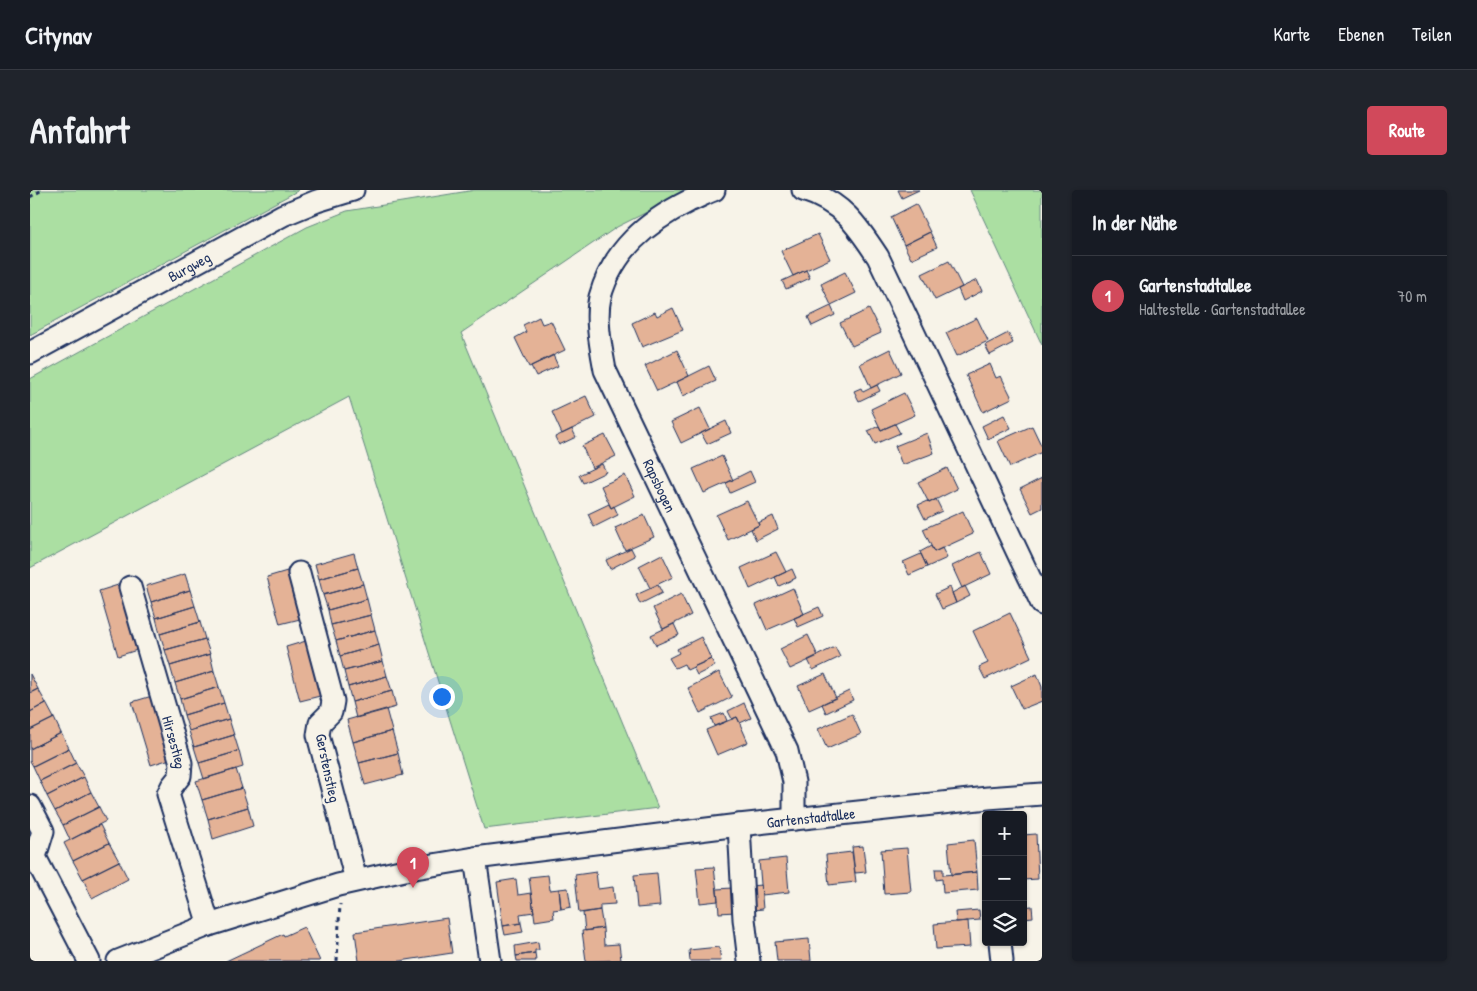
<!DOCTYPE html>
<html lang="de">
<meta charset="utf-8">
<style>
body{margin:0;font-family:"Patrick Hand",sans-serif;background:#20242c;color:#f1f3f6}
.controls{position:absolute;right:15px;bottom:15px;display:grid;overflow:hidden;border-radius:5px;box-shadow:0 1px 4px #0004}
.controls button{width:45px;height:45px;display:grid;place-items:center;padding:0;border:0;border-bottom:1px solid #363941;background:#171b24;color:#f1f3f6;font:25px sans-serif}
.you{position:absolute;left:411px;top:506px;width:18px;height:18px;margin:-12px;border:4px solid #fff;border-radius:50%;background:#1a73e8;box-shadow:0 0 0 8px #1a73e833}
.badge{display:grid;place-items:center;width:32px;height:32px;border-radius:50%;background:#d1495b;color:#fff;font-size:16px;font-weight:700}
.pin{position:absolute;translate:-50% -41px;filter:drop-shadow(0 1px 2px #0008)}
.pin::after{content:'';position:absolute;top:26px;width:18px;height:15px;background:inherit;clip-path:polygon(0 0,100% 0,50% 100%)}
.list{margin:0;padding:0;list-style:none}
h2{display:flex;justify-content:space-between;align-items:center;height:65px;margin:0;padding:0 20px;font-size:21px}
h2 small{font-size:16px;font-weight:400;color:#9ea1a6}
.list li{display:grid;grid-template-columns:32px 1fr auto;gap:15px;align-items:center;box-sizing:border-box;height:80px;padding:0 20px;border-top:1px solid #363941}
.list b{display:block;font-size:19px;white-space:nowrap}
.list p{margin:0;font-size:16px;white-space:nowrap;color:#9ea1a6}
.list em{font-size:16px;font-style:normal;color:#9ea1a6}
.icon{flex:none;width:28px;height:28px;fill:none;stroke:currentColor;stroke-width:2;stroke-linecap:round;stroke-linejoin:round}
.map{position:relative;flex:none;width:1012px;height:771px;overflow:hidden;border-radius:5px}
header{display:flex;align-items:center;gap:30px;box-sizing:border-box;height:70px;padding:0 25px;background:#171b24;border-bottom:1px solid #363941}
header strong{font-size:24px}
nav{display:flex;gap:28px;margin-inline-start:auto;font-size:18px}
.intro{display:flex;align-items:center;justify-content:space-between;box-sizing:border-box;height:120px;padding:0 30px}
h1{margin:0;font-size:35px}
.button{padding:12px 22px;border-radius:5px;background:#d1495b;color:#fff;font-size:18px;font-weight:700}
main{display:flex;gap:30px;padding:0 30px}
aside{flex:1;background:#171b24;border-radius:5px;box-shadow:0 1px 4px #0004}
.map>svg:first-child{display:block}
.green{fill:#abdfa2;stroke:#638780}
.building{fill:#e4b296;stroke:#1b2f5e}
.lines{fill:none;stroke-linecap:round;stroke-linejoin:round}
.minor-casing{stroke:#1b2f5e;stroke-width:25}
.path{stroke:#1b2f5e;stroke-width:3;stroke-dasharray:4 4;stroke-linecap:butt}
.minor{stroke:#f7f3e8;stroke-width:21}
.labels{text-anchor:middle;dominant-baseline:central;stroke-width:5;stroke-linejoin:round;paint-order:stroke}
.street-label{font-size:15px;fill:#1b2f5e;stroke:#f7f3e8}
</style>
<header>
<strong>Citynav</strong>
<nav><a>Karte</a><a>Ebenen</a><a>Teilen</a></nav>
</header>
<div class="intro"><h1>Anfahrt</h1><a class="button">Route</a></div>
<main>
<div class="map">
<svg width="1012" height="771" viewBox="0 0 1012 771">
<rect width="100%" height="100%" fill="#f7f3e8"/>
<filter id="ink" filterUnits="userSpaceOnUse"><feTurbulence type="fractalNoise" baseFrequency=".02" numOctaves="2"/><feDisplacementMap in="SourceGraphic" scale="10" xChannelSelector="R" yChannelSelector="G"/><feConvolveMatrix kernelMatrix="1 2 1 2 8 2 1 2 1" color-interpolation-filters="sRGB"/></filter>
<g filter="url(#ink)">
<path class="green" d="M 0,0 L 269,0 L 0,145 Z
M 445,0 L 661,0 L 587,37 L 431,143 L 628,618 L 454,639 L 319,207 L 0,378 L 0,189 L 277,37 L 317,21 Z
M 940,0 L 1012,0 L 1012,155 Z"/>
<path class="building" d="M 868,0 L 889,0 L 872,8 Z
M 886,14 L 900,42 L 874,55 L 861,27 Z
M 900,42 L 907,57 L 881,69 L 874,55 Z
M 788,44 L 800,69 L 763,86 L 751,61 Z
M 919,71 L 932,97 L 905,110 L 892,84 Z
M 776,80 L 780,88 L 756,99 L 752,91 Z
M 815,82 L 826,103 L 801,115 L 791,94 Z
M 947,90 L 952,101 L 933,111 L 928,99 Z
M 801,116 L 805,125 L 782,136 L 778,127 Z
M 643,118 L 653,140 L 612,157 L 602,133 L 625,122 L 627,126 Z
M 839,119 L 851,143 L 822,156 L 810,133 Z
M 509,127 L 512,134 L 521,131 L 535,160 L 499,177 L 485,148 L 496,142 L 493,135 Z
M 947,128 L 958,151 L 927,166 L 916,143 Z
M 978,143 L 983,153 L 960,165 L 955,155 Z
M 860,159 L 871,183 L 841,198 L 830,174 Z
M 647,160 L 659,186 L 627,201 L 615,176 Z
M 523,165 L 528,176 L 506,186 L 501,176 Z
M 960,174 L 966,188 L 971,186 L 982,208 L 953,222 L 936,185 Z
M 679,176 L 686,191 L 653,206 L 647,192 Z
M 847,195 L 850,201 L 829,211 L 824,201 L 831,198 L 833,202 Z
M 874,203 L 885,225 L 851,240 L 841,219 Z
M 556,206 L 566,227 L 532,244 L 522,222 Z
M 670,218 L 680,239 L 651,253 L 641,232 Z
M 974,225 L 981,238 L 958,249 L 952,236 Z
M 696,231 L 701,243 L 677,254 L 671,243 Z
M 865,234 L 870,243 L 845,254 L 838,241 L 849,236 L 851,240 Z
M 1002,236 L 1012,257 L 1012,262 L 980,277 L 968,251 Z
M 542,239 L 546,247 L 529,255 L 525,247 Z
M 897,243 L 904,263 L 872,275 L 865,256 Z
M 575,245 L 586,266 L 562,278 L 552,256 Z
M 692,266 L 703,290 L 674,303 L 663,279 Z
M 572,274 L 576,282 L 553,293 L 549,285 Z
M 917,278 L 927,299 L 899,313 L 888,292 Z
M 720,281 L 725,292 L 700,303 L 696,293 Z
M 595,285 L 605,306 L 581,318 L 571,296 Z
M 1012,288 L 1012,318 L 1002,323 L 990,299 Z
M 906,309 L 912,321 L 895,329 L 888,315 L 897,311 L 899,313 Z
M 717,311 L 729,335 L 698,350 L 686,325 Z
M 579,314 L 581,318 L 584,316 L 588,325 L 564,337 L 558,324 Z
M 933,321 L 943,344 L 904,362 L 893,339 Z
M 614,325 L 624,347 L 595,360 L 585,338 Z
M 743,326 L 748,339 L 726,350 L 721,339 L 729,335 L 728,333 Z
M 901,356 L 904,362 L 912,358 L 917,368 L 897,377 L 890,362 Z
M 601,358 L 605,366 L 580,379 L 576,370 Z
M 746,362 L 756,382 L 720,399 L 711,378 Z
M 951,362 L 961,384 L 932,398 L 922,376 Z
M 324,363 L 328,378 L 289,389 L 285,374 Z
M 632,364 L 643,387 L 620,398 L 609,376 Z
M 891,364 L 897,377 L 879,385 L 873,372 Z
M 328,378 L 333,394 L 293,405 L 289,389 Z
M 762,379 L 766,388 L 749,396 L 745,387 Z
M 257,381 L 270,429 L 250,434 L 237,387 Z
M 155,384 L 160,400 L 121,412 L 116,396 Z
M 333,394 L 337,409 L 298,420 L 293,405 Z
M 88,395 L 107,460 L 88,466 L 69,401 Z
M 628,395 L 632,403 L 610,414 L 606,405 Z
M 935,396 L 940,406 L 926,413 L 922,403 Z
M 920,397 L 926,413 L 912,419 L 905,404 Z
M 763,398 L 774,424 L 737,440 L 726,415 Z
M 160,400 L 165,416 L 126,428 L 121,412 Z
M 651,404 L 661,425 L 633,439 L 623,418 Z
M 337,409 L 341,425 L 301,435 L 298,420 Z
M 165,416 L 170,432 L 130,444 L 126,428 Z
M 789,417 L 793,426 L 768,437 L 764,428 Z
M 980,423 L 1001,467 L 955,489 L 949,477 L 958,473 L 943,441 Z
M 341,425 L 345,440 L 306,451 L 301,435 Z
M 170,432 L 175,449 L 135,460 L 130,444 Z
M 644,434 L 649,445 L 626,455 L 621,445 Z
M 345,440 L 349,455 L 310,466 L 306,451 Z
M 778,445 L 788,466 L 760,479 L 750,459 Z
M 671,447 L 681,469 L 657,480 L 654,474 L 645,478 L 639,468 L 649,463 L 647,459 Z
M 175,449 L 180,464 L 140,476 L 135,460 Z
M 276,451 L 290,506 L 270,511 L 256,457 Z
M 349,455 L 353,471 L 314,481 L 310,466 Z
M 805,457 L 810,467 L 783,480 L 778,470 Z
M 180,464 L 184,481 L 145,493 L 140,476 Z
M 681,469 L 685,476 L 667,485 L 663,477 Z
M 353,471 L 357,486 L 318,497 L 314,481 Z
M 184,481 L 189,497 L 150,509 L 145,493 Z
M 689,482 L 702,507 L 670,523 L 658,498 Z
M 0,484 L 8,499 L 0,503 Z
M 795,484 L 806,508 L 779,520 L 768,496 Z
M 1007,484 L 1012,497 L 1012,511 L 992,519 L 981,496 Z
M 357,486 L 362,501 L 322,512 L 318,497 Z
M 189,497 L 194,513 L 154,525 L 150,509 Z
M 8,499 L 16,513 L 0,522 L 0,503 Z
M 362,501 L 366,517 L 326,528 L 322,512 Z
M 819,501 L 823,510 L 796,523 L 792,514 Z
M 122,506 L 140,569 L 121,575 L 102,512 Z
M 16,513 L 24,528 L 0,540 L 0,522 Z
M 194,513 L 199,529 L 159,541 L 154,525 Z
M 714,513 L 721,528 L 710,533 L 707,527 L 702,529 L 698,521 Z
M 356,519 L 362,541 L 323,552 L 317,530 Z
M 694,523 L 697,531 L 684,536 L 681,528 Z
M 822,524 L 831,544 L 797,559 L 788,539 Z
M 707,527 L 718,552 L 687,565 L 676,540 Z
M 24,528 L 31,543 L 0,559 L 0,540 Z
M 199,529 L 204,545 L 164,557 L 159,541 Z
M 362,541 L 368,563 L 329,573 L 323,552 Z
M 31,543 L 39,558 L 3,576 L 0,571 L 0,559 Z
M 204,545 L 209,561 L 169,573 L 164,557 Z
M 39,558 L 46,573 L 10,591 L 3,576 Z
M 209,561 L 213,577 L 174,589 L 169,573 Z
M 368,563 L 373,585 L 335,595 L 329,573 Z
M 46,573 L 54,587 L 17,606 L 10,591 Z
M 206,579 L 212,598 L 172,610 L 166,591 Z
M 54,587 L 61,602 L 25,621 L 17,606 Z
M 212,598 L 218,617 L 178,629 L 172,610 Z
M 61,602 L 69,617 L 33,635 L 25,621 Z
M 69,617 L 76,631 L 40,650 L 33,635 Z
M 218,617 L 223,636 L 183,649 L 178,629 Z
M 70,635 L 79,653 L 43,671 L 34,653 Z
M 1006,644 L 1008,689 L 993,690 L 993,645 Z
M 944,650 L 947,682 L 921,685 L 918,653 Z
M 79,653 L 89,671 L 53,689 L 43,671 Z
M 833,656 L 836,682 L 825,683 L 822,657 Z
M 877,658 L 881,702 L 854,704 L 851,660 Z
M 822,662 L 826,692 L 799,695 L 796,665 Z
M 756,668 L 759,702 L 732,705 L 729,671 Z
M 89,671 L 98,689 L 62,708 L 53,689 Z
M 684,677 L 688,711 L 670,713 L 666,678 Z
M 905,679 L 913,679 L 913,685 L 947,682 L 948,700 L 913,703 L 912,689 L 906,690 Z
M 566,682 L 568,699 L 583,697 L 585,714 L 570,715 L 570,720 L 549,723 L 545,685 Z
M 627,683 L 630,716 L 607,718 L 604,685 Z
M 518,685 L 520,700 L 529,699 L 531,719 L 523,720 L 524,728 L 505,731 L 499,687 Z
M 486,689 L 488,705 L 501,703 L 504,722 L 490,724 L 491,733 L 473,736 L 467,692 Z
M 731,695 L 733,719 L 723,720 L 721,696 Z
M 538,698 L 541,717 L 531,719 L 529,699 Z
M 702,698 L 705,722 L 689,723 L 687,699 Z
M 1002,716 L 1003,727 L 993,728 L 993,717 Z
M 570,720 L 573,738 L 555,741 L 553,723 Z
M 949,720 L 950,730 L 926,732 L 925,722 Z
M 417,728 L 422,763 L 370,771 L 329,771 L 325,742 Z
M 938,731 L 940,757 L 906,759 L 904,734 Z
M 491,733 L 493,742 L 475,745 L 473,736 Z
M 274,737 L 290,771 L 196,771 L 253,744 L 254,746 Z
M 573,738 L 574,755 L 589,754 L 591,770 L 556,771 L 552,741 Z
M 779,749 L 781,771 L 747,771 L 745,752 Z
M 508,752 L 509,760 L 505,760 L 505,763 L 486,766 L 485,756 Z
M 689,757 L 691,771 L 660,771 L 659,760 Z
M 505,763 L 506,771 L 487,771 L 486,766 Z"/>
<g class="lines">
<g class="minor-casing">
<g id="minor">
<path id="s1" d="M 684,0 C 675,3 667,8 659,11 C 617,32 583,60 570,107 C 565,129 571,158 575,180 L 757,561 L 764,592 L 764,629"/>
<path d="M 773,0 C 812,12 827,35 848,67 L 1012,414"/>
<path id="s2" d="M 0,163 L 253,25 L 287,11 L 323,0"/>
<path d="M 269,383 L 303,511 L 301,522 L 290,533 L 288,545 L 326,690"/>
<path id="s3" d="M 100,397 L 151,573 L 150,586 L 142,596 L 138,604 L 179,735"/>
<path d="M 0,616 L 13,641 L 5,667 L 59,771"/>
<path d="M 709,635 L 714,729 L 719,771"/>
<path d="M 445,668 L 460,771"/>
<path d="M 970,752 L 972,771"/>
<path id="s4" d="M 88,771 L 179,735 L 308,695 L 379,679 L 445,668 L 709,635 L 958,608 L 1012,604"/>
</g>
</g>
<path class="path" d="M 0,7 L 12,0
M 307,771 L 310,714"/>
<use href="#minor" class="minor"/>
</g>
</g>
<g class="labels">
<g class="street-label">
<text stroke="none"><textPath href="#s2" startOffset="181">Burgweg</textPath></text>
<text stroke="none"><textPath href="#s1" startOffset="364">Rapsbogen</textPath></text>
<text stroke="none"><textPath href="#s3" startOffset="162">Hirsestieg</textPath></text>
<text transform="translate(298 578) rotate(78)">Gerstenstieg</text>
<text stroke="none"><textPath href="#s4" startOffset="711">Gartenstadtallee</textPath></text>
</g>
</g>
</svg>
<div class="controls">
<button>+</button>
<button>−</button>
<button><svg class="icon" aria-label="layers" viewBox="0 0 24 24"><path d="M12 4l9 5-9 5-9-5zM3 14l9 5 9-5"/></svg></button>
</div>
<div class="you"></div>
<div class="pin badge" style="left:383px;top:698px">1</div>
</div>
<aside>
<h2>In der Nähe<small></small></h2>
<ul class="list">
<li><span class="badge">1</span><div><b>Gartenstadtallee</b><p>Haltestelle · Gartenstadtallee</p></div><em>70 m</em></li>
</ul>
</aside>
</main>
